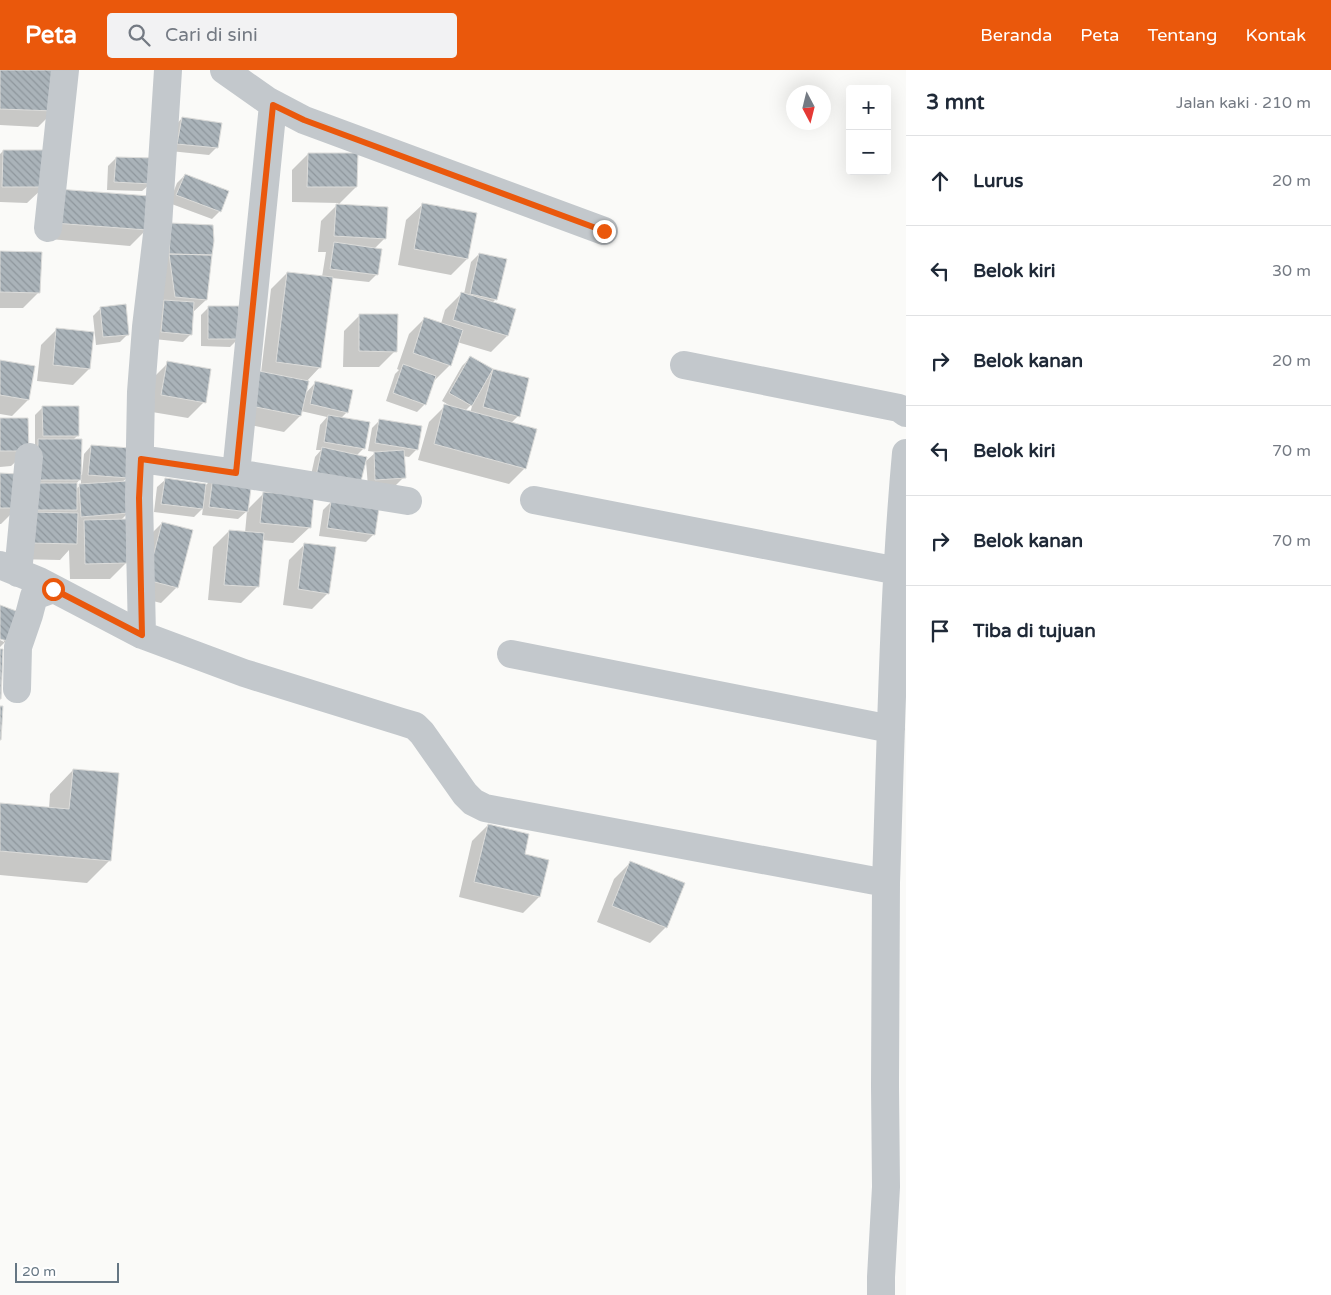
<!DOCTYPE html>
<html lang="id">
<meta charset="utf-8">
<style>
body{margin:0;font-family:"Varela Round",sans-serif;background:#f2f2f3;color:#1f2937}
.controls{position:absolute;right:15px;top:15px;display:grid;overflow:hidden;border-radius:5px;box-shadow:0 5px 20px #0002}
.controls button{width:45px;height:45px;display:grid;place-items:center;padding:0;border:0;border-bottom:1px solid #e0e1e3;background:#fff;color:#1f2937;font:25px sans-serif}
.compass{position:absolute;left:786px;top:15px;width:45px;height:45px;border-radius:50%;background:#fff;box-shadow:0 5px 20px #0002;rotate:173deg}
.scale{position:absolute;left:15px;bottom:12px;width:104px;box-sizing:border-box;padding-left:5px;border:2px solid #657683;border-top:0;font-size:14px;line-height:18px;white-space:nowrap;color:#657683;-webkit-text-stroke:4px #fff;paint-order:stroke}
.stop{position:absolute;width:15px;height:15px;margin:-11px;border:4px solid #ea580c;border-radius:50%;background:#fff}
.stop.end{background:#ea580c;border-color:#fff;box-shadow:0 1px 5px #0008}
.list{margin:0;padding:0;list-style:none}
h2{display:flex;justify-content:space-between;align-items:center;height:65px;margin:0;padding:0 20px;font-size:21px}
h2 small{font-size:16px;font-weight:400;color:#747a83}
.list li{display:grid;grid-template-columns:32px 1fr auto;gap:15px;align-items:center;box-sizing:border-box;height:90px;padding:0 20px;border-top:1px solid #e0e1e3}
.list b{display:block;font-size:19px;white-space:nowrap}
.list em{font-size:16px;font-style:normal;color:#747a83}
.icon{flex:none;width:28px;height:28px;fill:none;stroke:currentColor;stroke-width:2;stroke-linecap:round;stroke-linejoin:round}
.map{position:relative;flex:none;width:906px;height:1225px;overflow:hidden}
header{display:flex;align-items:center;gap:30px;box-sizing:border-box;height:70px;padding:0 25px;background:#ea580c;color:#fff}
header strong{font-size:24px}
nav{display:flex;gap:28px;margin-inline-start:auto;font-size:18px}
.search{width:350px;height:45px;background:#f2f2f3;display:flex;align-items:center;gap:12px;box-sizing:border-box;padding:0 18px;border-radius:5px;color:#747a83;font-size:19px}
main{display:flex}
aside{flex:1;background:#fff}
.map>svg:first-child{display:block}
.shadow{fill:#0003;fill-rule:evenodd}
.building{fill:url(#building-back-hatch);stroke:#dcdcda}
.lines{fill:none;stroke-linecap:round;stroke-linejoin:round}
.minor{stroke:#c3c8cc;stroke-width:28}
.route{stroke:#ea580c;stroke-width:6}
</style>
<header>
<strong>Peta</strong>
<div class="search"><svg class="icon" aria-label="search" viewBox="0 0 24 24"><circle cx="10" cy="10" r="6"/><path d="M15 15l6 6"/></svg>Cari di sini</div>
<nav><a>Beranda</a><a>Peta</a><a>Tentang</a><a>Kontak</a></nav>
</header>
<main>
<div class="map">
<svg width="906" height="1225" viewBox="0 0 906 1225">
<defs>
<pattern id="building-back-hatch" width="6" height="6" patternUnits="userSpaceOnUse" patternTransform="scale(1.25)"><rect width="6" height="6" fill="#aab3b9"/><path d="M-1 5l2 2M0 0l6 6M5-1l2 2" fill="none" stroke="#8e969c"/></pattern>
</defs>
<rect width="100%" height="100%" fill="#fafaf8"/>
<path class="shadow" d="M 0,0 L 54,41 L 38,57 L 0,55 Z
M 182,48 L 217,77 L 209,85 L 170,81 L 175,56 Z
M 3,81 L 44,117 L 27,133 L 0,132 L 0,84 Z
M 308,84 L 356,117 L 338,135 L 384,169 L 374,179 L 377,204 L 369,212 L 332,208 L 320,297 L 306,312 L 305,324 L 315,313 L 347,342 L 340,349 L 364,378 L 356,386 L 309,414 L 315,387 L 321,380 L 316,380 L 320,355 L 327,347 L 301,341 L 300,346 L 284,362 L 236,352 L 261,303 L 271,219 L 287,203 L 322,207 L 326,182 L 318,182 L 321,151 L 339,133 L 292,132 L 292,100 Z
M 116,88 L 150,114 L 142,121 L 107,120 L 108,96 Z
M 185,105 L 220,141 L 212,149 L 169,133 L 177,113 Z
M 423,134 L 467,189 L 451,205 L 398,195 L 406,150 Z
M 41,136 L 146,160 L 130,176 L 38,168 Z
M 171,154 L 206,230 L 192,243 L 191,264 L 183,272 L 154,269 Z
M 0,182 L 39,222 L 23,238 L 0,238 Z
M 479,184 L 496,229 L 492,233 L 507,266 L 491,282 L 457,272 L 450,295 L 434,311 L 425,334 L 417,342 L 386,331 L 395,304 L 399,300 L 397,299 L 409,264 L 425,248 L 441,254 L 445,240 L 461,224 L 464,224 L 471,192 Z
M 209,237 L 238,269 L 230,277 L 201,276 L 201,245 Z
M 101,238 L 128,264 L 120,272 L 96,275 L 93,246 Z
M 360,245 L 395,281 L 379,297 L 343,297 L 344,261 Z
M 57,259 L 89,299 L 73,315 L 37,311 L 41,275 Z
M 470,288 L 492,300 L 528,309 L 518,346 L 511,353 L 525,398 L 509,414 L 418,390 L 429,352 L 445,336 L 452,337 L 442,331 L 462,296 ZM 473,333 L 470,343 L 465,341 Z
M 0,291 L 28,330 L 12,346 L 0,344 Z
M 168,293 L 204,332 L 188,348 L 146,341 L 152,309 Z
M 43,337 L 78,365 L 73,370 L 80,405 L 82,405 L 84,384 L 91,376 L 127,408 L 121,413 L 128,443 L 120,451 L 126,493 L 110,509 L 70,509 L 69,480 L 60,490 L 15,489 L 23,385 L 11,396 L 0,397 L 0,350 L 27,381 L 35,374 L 35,345 ZM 81,408 L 81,415 L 76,419 L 76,414 Z
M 380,350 L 417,379 L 409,387 L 403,386 L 404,407 L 396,415 L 368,417 L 366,391 L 376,382 L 368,381 L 372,358 Z
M 0,405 L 17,438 L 1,454 L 0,454 Z
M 214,407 L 247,440 L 264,423 L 310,457 L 293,473 L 262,470 L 257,517 L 241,533 L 208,530 L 213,477 L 229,461 L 245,463 L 247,441 L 238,449 L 202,445 L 203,438 L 194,447 L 154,442 L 157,417 L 165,410 L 206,415 Z
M 331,432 L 374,464 L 366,472 L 319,466 L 323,440 Z
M 162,453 L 177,517 L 161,533 L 132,526 L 146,469 Z
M 305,474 L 328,523 L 312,539 L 283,535 L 289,490 Z
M 0,536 L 6,571 L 0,577 L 0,570 L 4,572 L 4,569 L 0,568 Z
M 73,700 L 110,790 L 87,813 L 0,805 L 0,734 L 49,739 L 50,724 Z
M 488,755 L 523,785 L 539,827 L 523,843 L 459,827 L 472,771 Z
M 630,793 L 666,857 L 650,873 L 597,852 L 614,809 Z"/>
<path class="building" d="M 0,0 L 57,0 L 55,41 L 0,39 Z
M 182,47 L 222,53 L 218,78 L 177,74 Z
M 3,80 L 45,80 L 45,117 L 2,117 Z
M 308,83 L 358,83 L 357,117 L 307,117 Z
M 116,87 L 153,88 L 151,114 L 114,112 Z
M 185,104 L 229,121 L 221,142 L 176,125 Z
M 57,119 L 150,126 L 147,160 L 54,153 Z
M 422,133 L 477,143 L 468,189 L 414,179 Z
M 336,134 L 388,137 L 386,169 L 334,166 Z
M 171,153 L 213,155 L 214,171 L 212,185 L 169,184 Z
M 334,172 L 382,179 L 378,205 L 330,199 Z
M 0,181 L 42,182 L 40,223 L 0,222 Z
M 479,183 L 507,189 L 497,230 L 470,224 Z
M 169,184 L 212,185 L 207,230 L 175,227 Z
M 287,202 L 333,207 L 321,298 L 276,292 Z
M 461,222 L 516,239 L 508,266 L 453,250 Z
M 164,230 L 194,232 L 192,265 L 161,262 Z
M 126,234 L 129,265 L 103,267 L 100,237 Z
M 208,236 L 239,236 L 239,269 L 208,269 Z
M 359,244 L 398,244 L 397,282 L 359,281 Z
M 424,247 L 463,260 L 451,296 L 413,283 Z
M 56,258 L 94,262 L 90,299 L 53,295 Z
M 470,286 L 493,299 L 472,336 L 449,323 Z
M 0,290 L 35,296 L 29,330 L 0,325 Z
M 167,291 L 211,299 L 206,333 L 161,325 Z
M 403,294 L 436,306 L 426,335 L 393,323 Z
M 493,299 L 529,308 L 520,347 L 483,337 Z
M 259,301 L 309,311 L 301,346 L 251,336 Z
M 315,311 L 353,320 L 348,343 L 310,334 Z
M 444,334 L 537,359 L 526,399 L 434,374 Z
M 42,336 L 79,336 L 79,366 L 43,366 Z
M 328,345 L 370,352 L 365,379 L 324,372 Z
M 0,348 L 28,348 L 29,381 L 0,381 Z
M 379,349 L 422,356 L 418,380 L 375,373 Z
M 38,369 L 82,369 L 81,410 L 38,410 Z
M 91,375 L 130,378 L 128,408 L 88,405 Z
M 322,377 L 367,387 L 360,415 L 316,406 Z
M 404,380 L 406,408 L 375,410 L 374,382 Z
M 0,403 L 19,404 L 18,438 L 0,438 Z
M 213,406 L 252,410 L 248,442 L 209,437 Z
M 165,408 L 206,414 L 203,439 L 161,434 Z
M 127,411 L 129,443 L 81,447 L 79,414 Z
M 30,413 L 77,413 L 77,440 L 30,440 Z
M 263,422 L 314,426 L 311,458 L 260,453 Z
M 331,431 L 379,438 L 375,465 L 327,458 Z
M 30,442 L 78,443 L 77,474 L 30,473 Z
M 127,449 L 127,493 L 85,494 L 84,450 Z
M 162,452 L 193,460 L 178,518 L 147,510 Z
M 229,460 L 264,463 L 259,517 L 224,515 Z
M 304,473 L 336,477 L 329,524 L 298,519 Z
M 0,535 L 19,542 L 7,571 L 0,569 Z
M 0,579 L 3,579 L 1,629 L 0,629 Z
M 0,636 L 3,636 L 1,670 L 0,670 Z
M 73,699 L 119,703 L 111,791 L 0,781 L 0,733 L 69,739 Z
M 488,754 L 529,764 L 525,784 L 549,790 L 540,827 L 474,812 Z
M 630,791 L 685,813 L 667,858 L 612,836 Z"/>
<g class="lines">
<path class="minor" d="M 224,0 L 268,31 L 304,50 L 604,161
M 48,158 L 65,0
M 684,295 L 899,338 L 906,343
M 141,389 L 236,403 L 408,431
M 236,403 L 273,35
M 534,430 L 898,501
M 0,495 L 39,511 L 142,565 L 244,603 L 402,652 L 415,656 L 422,663 L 465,724 L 473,732 L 485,738 L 886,813 L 885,1016 L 886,1117 L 881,1207 L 881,1225
M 18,503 L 29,387
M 142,565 L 139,428 L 141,322 L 146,257 L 158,156 L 168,0
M 511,584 L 891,659
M 17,619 L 18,577 L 29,545 L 34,526 L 53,519
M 886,813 C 891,670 893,526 906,383"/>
</g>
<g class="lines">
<path class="route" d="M 53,519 L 142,565 L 139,428 L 141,389 L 236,403 L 273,35 L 304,50 L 604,161"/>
</g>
</svg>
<div class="controls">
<button>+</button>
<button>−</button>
</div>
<svg class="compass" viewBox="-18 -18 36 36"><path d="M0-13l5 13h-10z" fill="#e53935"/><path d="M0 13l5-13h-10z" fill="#747a83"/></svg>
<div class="scale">20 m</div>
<div class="stop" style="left:53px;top:519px"></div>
<div class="stop end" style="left:604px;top:161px"></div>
</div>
<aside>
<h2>3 mnt<small>Jalan kaki · 210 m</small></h2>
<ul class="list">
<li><svg class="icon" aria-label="ahead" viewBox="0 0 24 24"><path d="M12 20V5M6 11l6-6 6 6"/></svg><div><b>Lurus</b></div><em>20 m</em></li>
<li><svg class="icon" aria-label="left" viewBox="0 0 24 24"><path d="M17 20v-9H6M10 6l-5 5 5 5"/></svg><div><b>Belok kiri</b></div><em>30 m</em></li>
<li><svg class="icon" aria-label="right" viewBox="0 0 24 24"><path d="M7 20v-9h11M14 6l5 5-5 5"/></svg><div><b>Belok kanan</b></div><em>20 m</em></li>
<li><svg class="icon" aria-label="left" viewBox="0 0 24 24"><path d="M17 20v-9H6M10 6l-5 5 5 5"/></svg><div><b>Belok kiri</b></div><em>70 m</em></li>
<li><svg class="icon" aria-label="right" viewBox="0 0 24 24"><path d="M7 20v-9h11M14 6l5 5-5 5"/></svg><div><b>Belok kanan</b></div><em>70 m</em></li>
<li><svg class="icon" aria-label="arrive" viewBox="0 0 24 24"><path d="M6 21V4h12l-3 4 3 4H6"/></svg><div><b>Tiba di tujuan</b></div></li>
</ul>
</aside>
</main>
